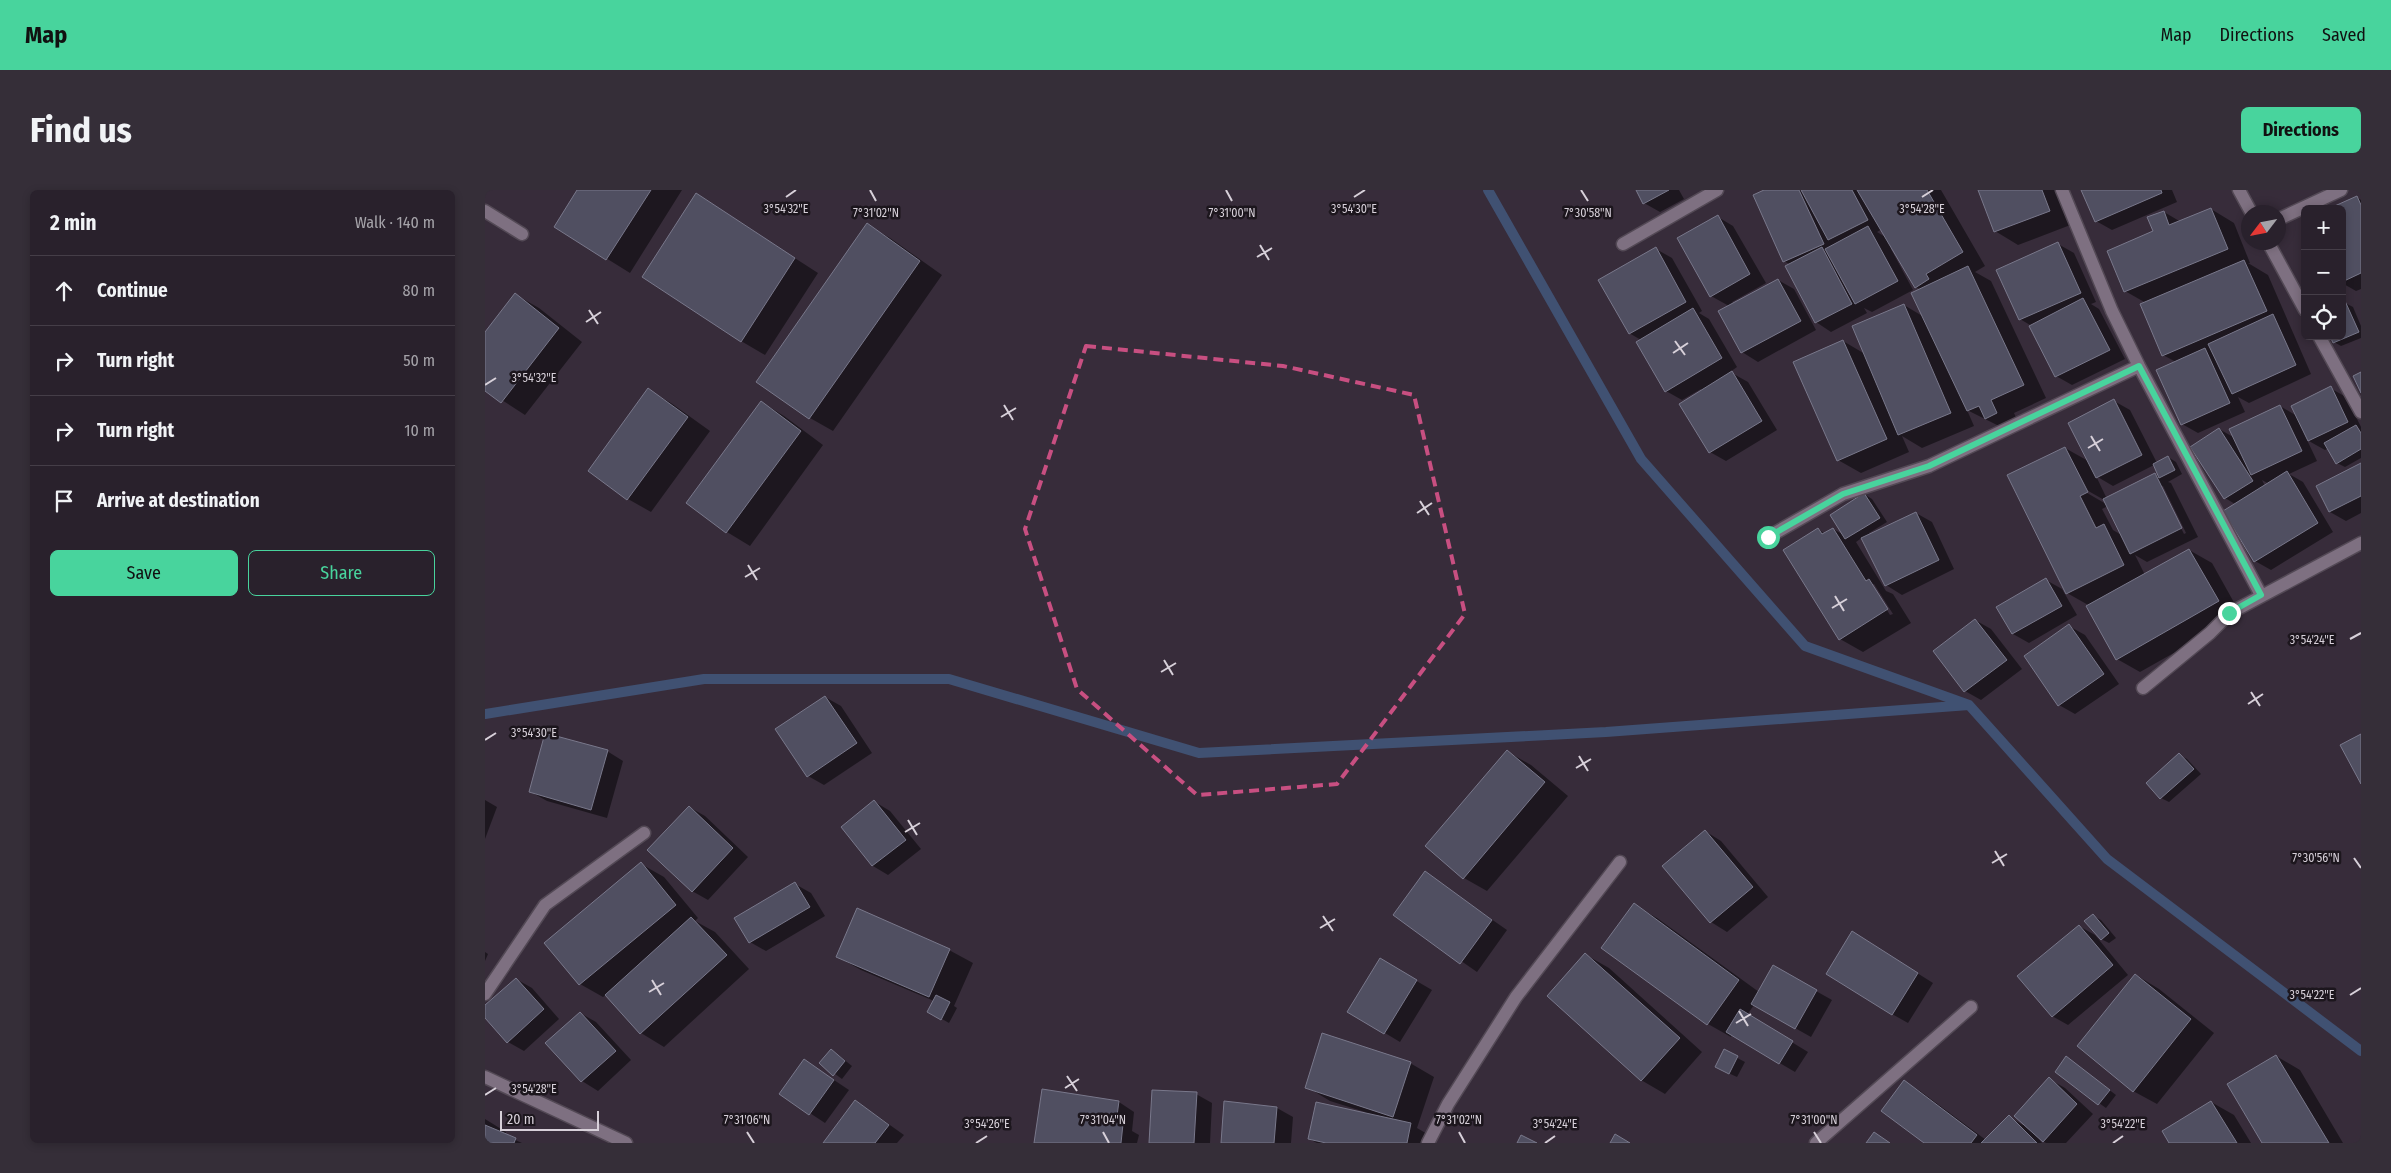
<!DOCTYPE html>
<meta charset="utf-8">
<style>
body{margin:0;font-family:"Fira Sans Condensed",sans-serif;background:#352e38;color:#f1f3f6}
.controls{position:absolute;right:15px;top:15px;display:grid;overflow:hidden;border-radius:8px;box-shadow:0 2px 8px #0003}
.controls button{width:45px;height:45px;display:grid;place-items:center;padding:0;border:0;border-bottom:1px solid #453e48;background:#29212c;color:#f1f3f6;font:25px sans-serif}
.compass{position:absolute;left:1756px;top:15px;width:45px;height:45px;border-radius:50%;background:#29212c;box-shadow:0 2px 8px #0003;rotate:238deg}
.scale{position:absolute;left:15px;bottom:12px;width:99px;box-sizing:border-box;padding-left:5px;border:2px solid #d7d0d9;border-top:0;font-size:14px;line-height:18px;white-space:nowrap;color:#d7d0d9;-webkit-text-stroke:4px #1c161d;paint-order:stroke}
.stop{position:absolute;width:15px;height:15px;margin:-11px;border:4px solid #48d49d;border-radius:50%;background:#fff}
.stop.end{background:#48d49d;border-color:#fff;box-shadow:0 1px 5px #0008}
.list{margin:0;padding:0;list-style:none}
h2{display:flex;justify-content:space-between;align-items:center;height:65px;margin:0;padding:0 20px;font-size:21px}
h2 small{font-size:16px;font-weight:400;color:#a5a3a9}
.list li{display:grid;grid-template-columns:32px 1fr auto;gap:15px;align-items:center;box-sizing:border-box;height:70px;padding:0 20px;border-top:1px solid #453e48}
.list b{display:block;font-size:19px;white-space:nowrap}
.list em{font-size:16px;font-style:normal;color:#a5a3a9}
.actions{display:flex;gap:10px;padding:15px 20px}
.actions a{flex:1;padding:11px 0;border:1px solid #48d49d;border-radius:8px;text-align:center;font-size:18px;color:#48d49d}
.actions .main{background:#48d49d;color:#111}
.icon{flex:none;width:28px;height:28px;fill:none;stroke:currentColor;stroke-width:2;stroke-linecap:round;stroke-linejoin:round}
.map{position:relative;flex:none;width:1876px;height:953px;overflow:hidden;border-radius:8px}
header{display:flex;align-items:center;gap:30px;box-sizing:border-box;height:70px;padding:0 25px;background:#48d49d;color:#111}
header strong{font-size:24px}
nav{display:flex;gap:28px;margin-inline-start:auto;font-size:18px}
.intro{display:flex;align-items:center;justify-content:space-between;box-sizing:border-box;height:120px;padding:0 30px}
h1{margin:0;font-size:35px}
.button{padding:12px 22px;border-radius:8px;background:#48d49d;color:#111;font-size:18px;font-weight:700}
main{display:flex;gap:30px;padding:0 30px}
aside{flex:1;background:#29212c;border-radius:8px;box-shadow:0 2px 8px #0003}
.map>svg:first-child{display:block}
.shadow{fill:#0007;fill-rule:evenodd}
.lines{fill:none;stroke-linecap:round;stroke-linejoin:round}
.stream{stroke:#405172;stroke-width:10}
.building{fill:#504f61;stroke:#79788b}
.minor-casing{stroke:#534955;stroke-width:15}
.minor{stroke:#7e7081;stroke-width:12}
.route{stroke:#48d49d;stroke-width:6}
.marked{fill:none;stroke:#c84f81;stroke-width:4;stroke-dasharray:10 6;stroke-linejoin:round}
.ticks{fill:none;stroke:#d7d0d9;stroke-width:2}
.ticks-label{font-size:12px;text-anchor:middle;fill:#d7d0d9;stroke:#1c161d;stroke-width:5;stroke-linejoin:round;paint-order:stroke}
</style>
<header>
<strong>Map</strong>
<nav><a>Map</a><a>Directions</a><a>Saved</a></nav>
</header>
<div class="intro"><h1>Find us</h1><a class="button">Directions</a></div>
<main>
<aside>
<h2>2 min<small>Walk · 140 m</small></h2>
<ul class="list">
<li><svg class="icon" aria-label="ahead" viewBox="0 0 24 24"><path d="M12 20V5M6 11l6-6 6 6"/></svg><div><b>Continue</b></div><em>80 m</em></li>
<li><svg class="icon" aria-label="right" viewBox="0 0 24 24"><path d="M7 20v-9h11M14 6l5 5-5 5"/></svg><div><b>Turn right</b></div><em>50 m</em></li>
<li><svg class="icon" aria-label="right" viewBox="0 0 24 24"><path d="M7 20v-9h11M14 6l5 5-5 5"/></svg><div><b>Turn right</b></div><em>10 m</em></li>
<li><svg class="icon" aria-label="arrive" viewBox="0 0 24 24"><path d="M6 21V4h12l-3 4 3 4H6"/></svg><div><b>Arrive at destination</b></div></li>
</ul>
<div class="actions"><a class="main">Save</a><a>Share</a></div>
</aside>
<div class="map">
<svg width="1876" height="953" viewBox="0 0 1876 953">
<rect width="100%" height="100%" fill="#372c3a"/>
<path class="shadow" d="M 94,0 L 197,0 L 145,83 L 71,37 Z
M 1152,0 L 1194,0 L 1199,9 L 1175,22 L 1159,13 Z
M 1282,0 L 1456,0 L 1500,76 L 1490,82 L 1506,91 L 1561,208 L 1529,223 L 1535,236 L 1524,241 L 1482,220 L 1489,236 L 1437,258 L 1417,246 L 1424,262 L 1376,283 L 1353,270 L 1358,151 L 1380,164 L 1419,115 L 1439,127 L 1436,100 L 1431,97 L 1408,58 L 1406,59 L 1428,100 L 1387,122 L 1379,118 L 1382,123 L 1346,142 L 1331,132 L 1306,75 L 1299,71 ZM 1397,39 L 1402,48 L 1392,42 Z
M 1494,0 L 1575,0 L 1588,34 L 1533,55 L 1510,41 Z
M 1598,0 L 1687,0 L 1692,12 L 1627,40 L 1611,31 Z
M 212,5 L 333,83 L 280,165 L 256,151 Z
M 1872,7 L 1876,10 L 1876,99 L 1871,101 L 1857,93 L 1857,19 Z
M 1726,19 L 1749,33 L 1765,73 L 1763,73 L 1783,85 L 1826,184 L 1764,213 L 1753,207 L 1760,222 L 1713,243 L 1697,234 L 1691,172 L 1678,165 L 1661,113 L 1640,101 L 1679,22 L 1696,32 Z
M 1233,27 L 1248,36 L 1281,93 L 1247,112 L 1249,114 L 1293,90 L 1309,99 L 1331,140 L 1273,172 L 1257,162 L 1244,116 L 1226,106 Z
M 382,35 L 405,48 L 457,85 L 348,241 L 325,228 L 273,191 Z
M 1573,54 L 1589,63 L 1611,112 L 1606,114 L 1614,119 L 1640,169 L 1587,195 L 1571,186 L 1545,135 L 1535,129 Z
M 1171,59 L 1187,68 L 1217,121 L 1214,123 L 1224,129 L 1252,177 L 1245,182 L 1263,192 L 1292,240 L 1241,271 L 1225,262 L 1216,199 L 1197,210 L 1181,201 L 1156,150 L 1144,143 Z
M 31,105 L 54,118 L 97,152 L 40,225 L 0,199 L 0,144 Z
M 1860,113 L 1868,117 L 1876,136 L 1876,148 L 1856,156 L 1849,152 L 1857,146 Z
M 1845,198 L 1861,207 L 1876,237 L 1876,268 L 1860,277 L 1852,273 L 1844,258 L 1840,260 L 1822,250 L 1832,271 L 1804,284 L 1818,292 L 1848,342 L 1786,380 L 1770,371 L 1750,314 L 1740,308 L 1734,239 L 1750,248 L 1795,216 L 1812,226 ZM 1777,290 L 1784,294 L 1780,296 Z
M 163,200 L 186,213 L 225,241 L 166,322 L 143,309 L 104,281 Z
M 1629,211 L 1645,220 L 1672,273 L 1683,267 L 1691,272 L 1697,284 L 1683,292 L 1686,293 L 1713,347 L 1662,372 L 1650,365 L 1660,385 L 1704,360 L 1727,373 L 1756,425 L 1655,482 L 1632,469 L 1605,416 L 1582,403 L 1580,258 L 1605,272 ZM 1669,275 L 1675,287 L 1670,284 L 1622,309 L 1611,286 L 1628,296 ZM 1675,296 L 1678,296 L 1701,343 L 1699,344 ZM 1598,298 L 1621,311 L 1621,314 L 1597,300 ZM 1623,316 L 1638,346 L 1628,340 L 1617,319 Z
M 276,212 L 299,226 L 338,255 L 265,356 L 242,342 L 202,313 Z
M 1876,275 L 1876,323 L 1861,331 L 1845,322 L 1832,297 Z
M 1379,304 L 1387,309 L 1402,332 L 1384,343 L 1385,345 L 1431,323 L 1447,332 L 1469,379 L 1417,405 L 1401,395 L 1378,347 L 1371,352 L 1401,401 L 1408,404 L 1426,433 L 1378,462 L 1355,449 L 1333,339 L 1340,344 L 1348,339 L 1359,345 ZM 1386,394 L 1389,394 L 1408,424 L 1405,425 Z
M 1561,390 L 1577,399 L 1592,425 L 1544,453 L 1528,444 L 1513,417 Z
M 1490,430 L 1506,439 L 1537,479 L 1496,510 L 1480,501 Z
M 1584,436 L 1600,445 L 1634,494 L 1590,524 L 1574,515 Z
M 340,507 L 356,516 L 387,563 L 339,595 L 323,586 Z
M 122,561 L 138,571 L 122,628 L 62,611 L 46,602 Z
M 1023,562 L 1046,575 L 1083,606 L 1002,701 L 979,688 Z
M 1694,565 L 1702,569 L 1716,584 L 1684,612 L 1676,608 Z
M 0,610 L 12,617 L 0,649 Z
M 390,612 L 405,621 L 436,659 L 403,685 L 388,676 Z
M 204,617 L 220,626 L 263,667 L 223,710 L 207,701 Z
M 1220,641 L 1236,651 L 1283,707 L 1242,742 L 1226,732 L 1179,676 Z
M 156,674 L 179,687 L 213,728 L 210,731 L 230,742 L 264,779 L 179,857 L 156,843 L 121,805 L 118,807 L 95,794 Z
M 940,683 L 1022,740 L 992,782 L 910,725 Z
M 310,694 L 326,703 L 340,726 L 281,761 L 265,752 Z
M 1149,715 L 1172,728 L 1274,802 L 1288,777 L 1347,810 L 1326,847 L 1269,815 L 1262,825 L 1323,862 L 1310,882 L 1247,845 L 1246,847 L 1223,834 Z
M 1608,726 L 1616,730 L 1631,748 L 1624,753 L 1616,749 Z
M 1594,736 L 1610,745 L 1643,785 L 1583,835 L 1567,826 Z
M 1383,752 L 1448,793 L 1423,833 L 1407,824 Z
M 464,760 L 488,773 L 469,816 L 472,818 L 464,833 L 443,821 L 449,811 L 376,780 L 353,767 Z
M 0,762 L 3,764 L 0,771 Z
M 1101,765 L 1124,778 L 1217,862 L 1180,904 L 1156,890 Z
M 911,779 L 947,800 L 915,852 L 900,843 Z
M 1651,785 L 1674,799 L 1729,843 L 1672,914 L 1648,901 Z
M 31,789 L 47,798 L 74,829 L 39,861 L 23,852 L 0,826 L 0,817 Z
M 95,823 L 111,832 L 146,870 L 113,901 L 97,891 L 62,854 Z
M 347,860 L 367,876 L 357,889 L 335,873 Z
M 1239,861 L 1260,872 L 1252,887 L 1239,881 Z
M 1791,866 L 1815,880 L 1858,953 L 1778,953 Z
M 1582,868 L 1631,905 L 1621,918 L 1614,913 Z
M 319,870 L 364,900 L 340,933 L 296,904 Z
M 925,873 L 949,887 L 932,938 L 949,948 L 948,953 L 832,953 L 824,949 L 880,922 L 845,911 L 822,897 Z
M 1564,889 L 1580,898 L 1608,924 L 1581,953 L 1561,953 L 1554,949 L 1557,953 L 1441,953 L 1419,892 L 1435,901 L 1501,950 L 1524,927 L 1538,935 Z
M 711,904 L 727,913 L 725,953 L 667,953 Z
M 371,911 L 419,945 L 412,953 L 340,953 Z
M 634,912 L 649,922 L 647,941 L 654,945 L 652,953 L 550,953 Z
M 1726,912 L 1749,925 L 1766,953 L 1686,953 Z
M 792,918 L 808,927 L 806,953 L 737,953 Z
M 0,929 L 21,942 L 20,945 L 37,953 L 0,953 Z"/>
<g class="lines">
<path class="stream" d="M 1003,0 L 1156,269 L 1320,456 L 1484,515 L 1622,669 L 1876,861
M 0,524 L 219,489 L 464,489 L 714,563 L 1121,542 L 1484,515"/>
</g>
<path class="building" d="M 92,0 L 166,0 L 121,70 L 69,37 Z
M 1151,0 L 1184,0 L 1158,14 Z
M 1279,0 L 1314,0 L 1339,54 L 1298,72 L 1268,5 Z
M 1316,0 L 1367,0 L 1383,30 L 1343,50 Z
M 1372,0 L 1442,0 L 1478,62 L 1441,84 L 1444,89 L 1430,98 Z
M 1493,0 L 1557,0 L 1565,21 L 1509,42 Z
M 1596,0 L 1676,0 L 1677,3 L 1610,32 Z
M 211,3 L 310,68 L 256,152 L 157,87 Z
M 1872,6 L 1876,15 L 1876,83 L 1857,92 L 1857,19 L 1843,19 Z
M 1726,18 L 1743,59 L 1639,102 L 1622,61 L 1668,41 L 1662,27 L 1679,21 L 1684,35 Z
M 1233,25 L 1265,84 L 1225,107 L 1192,48 Z
M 382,33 L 435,71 L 324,229 L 271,192 Z
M 1383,36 L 1413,91 L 1370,114 L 1340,59 Z
M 1573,52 L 1596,103 L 1534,130 L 1511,80 Z
M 1171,57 L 1201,112 L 1144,144 L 1113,90 Z
M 1337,57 L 1367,114 L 1330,133 L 1300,76 Z
M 1759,70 L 1782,121 L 1677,166 L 1655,114 Z
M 1483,76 L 1539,195 L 1506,210 L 1512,223 L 1500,229 L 1494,216 L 1482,221 L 1426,103 Z
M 1293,89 L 1316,131 L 1256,163 L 1233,121 Z
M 30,103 L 74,138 L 16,213 L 0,201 L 0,142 Z
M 1598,108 L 1625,160 L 1570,187 L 1544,136 Z
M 1860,111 L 1874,142 L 1848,153 L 1845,146 L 1857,146 L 1857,112 Z
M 1419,114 L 1466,223 L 1413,245 L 1367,136 Z
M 1208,118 L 1237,168 L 1180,202 L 1151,152 Z
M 1788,124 L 1811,175 L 1747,204 L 1723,154 Z
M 1358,150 L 1402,249 L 1352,271 L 1308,172 Z
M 1720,158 L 1745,213 L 1696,235 L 1671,180 Z
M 1247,181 L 1277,231 L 1224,263 L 1194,214 Z
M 1876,182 L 1876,203 L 1868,186 Z
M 1846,196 L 1863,232 L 1823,251 L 1806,216 Z
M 163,198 L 203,227 L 142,310 L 103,281 Z
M 1629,209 L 1657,265 L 1611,288 L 1583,233 Z
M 276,211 L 316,241 L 241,343 L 201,313 Z
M 1795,215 L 1817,261 L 1766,285 L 1744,239 Z
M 1871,235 L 1876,243 L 1876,259 L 1851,274 L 1839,253 Z
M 1734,238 L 1768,291 L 1739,309 L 1705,257 Z
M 1580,257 L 1603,302 L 1595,306 L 1611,338 L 1619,334 L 1639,375 L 1581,404 L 1522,285 Z
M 1683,266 L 1690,280 L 1674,288 L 1668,274 Z
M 1876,273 L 1876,306 L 1844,322 L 1831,296 Z
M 1802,281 L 1833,333 L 1769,372 L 1738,321 Z
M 1670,283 L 1697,338 L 1645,364 L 1618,309 Z
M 1379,303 L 1395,328 L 1360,349 L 1345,325 Z
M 1431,322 L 1454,370 L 1400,396 L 1376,348 Z
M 1333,338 L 1337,344 L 1348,338 L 1381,391 L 1384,389 L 1403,419 L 1354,450 L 1298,360 Z
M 1704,359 L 1734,411 L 1631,470 L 1601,416 Z
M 1561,388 L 1577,416 L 1527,444 L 1511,417 Z
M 1490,429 L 1522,470 L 1479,502 L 1448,461 Z
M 1584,434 L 1619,484 L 1573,516 L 1539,466 Z
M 340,506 L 372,553 L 322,587 L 290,539 Z
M 60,543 L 123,560 L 106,620 L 44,602 Z
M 1876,544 L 1876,594 L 1855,555 Z
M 1022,560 L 1060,592 L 978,689 L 940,656 Z
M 1694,563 L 1709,579 L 1675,609 L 1661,593 Z
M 389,610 L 421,650 L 387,676 L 356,637 Z
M 204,616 L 248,658 L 207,702 L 162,660 Z
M 1220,640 L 1268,697 L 1225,733 L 1177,676 Z
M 156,672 L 191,715 L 94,795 L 59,753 Z
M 940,681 L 1007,730 L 975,774 L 908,725 Z
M 310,692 L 325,717 L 264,753 L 249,728 Z
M 1149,713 L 1254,790 L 1222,835 L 1116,758 Z
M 372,718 L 465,759 L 444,807 L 351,767 Z
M 1608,724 L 1624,743 L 1616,750 L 1599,731 Z
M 206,727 L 242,765 L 155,844 L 120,805 Z
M 1594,735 L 1628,775 L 1567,827 L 1532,786 Z
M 1367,741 L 1433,783 L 1407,825 L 1341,784 Z
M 1100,763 L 1195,848 L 1156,891 L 1062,806 Z
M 895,768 L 932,790 L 899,844 L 862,822 Z
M 1288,775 L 1332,800 L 1310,839 L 1266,814 Z
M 1650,784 L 1706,829 L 1648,902 L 1592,856 Z
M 31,788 L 59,819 L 22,853 L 0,828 L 0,815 Z
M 451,805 L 465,812 L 456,830 L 442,822 Z
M 1255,819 L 1308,851 L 1294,874 L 1241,842 Z
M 95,822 L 131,861 L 96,892 L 60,853 Z
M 837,843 L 926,872 L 908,927 L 820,898 Z
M 346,859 L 360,871 L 348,886 L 334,873 Z
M 1239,859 L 1253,866 L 1244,884 L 1230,877 Z
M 1791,865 L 1844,953 L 1777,953 L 1742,894 Z
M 1581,866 L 1625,900 L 1613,915 L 1570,882 Z
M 319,869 L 349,890 L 324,925 L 294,904 Z
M 1564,887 L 1592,914 L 1558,952 L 1529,926 Z
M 1419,890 L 1492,945 L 1486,953 L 1439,953 L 1396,921 Z
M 557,899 L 634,911 L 631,933 L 638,934 L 636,953 L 549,953 Z
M 667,900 L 712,902 L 709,953 L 664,953 Z
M 370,910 L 404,935 L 390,953 L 338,953 Z
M 739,911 L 792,917 L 789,953 L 736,953 Z
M 1726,911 L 1752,953 L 1684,953 L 1677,941 Z
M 831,912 L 926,933 L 922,953 L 841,953 L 823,949 Z
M 1524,925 L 1552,953 L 1496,953 Z
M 0,935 L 31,948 L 29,953 L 0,953 Z
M 1389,942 L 1405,953 L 1381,953 Z
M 1130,944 L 1145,953 L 1125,953 Z
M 1036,945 L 1052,953 L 1032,953 Z"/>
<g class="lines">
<g class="minor-casing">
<path id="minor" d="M 1577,0 L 1627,121 L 1654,176 L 1776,405
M 1754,0 L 1766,22
M 0,21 L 37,44
M 1794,29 L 1856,0
M 1783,52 L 1820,120
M 1138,54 L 1232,0
M 1834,146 L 1876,222
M 1283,347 L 1358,304 L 1444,276 L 1654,176
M 1658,498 L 1725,443 L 1745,423 L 1876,353
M 0,804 L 60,715 L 159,643
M 0,887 L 141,953
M 943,953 L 963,914 L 1031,807 L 1135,672
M 1331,953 L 1486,817"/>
</g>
<use href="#minor" class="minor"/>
</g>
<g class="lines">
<path class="route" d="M 1283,347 L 1358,304 L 1444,276 L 1654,176 L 1776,405 L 1744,423"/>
</g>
<path class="marked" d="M 601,156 L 798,176 L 929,205 L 980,424 L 852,594 L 712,605 L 592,499 L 540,339 Z"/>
<path class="ticks" d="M 385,0 L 391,11M 741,0 L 747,11M 1096,0 L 1103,11M 301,7 L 311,0M 869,7 L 880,0M 1437,7 L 1448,0M 775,55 L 784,70M 772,67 L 787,58M 104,120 L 113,134M 101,132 L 116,122M 1190,151 L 1200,165M 1188,163 L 1203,153M 0,195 L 11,188M 519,215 L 528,230M 516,227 L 531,218M 1606,246 L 1615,261M 1603,258 L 1618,249M 935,311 L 944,325M 932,323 L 947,313M 263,375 L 272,390M 260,387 L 275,378M 1350,406 L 1359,421M 1347,418 L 1362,409M 1865,449 L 1876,443M 679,470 L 688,485M 676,482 L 691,473M 1766,502 L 1775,516M 1763,514 L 1778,504M 0,550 L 11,543M 1094,566 L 1103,581M 1091,578 L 1106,569M 423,630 L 432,645M 420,642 L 435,633M 1510,661 L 1519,676M 1869,668 L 1876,678M 1507,673 L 1522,664M 838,726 L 848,741M 835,738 L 850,729M 167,790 L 176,805M 164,802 L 179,793M 1865,805 L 1876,798M 1254,821 L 1263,836M 1251,833 L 1266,824M 582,886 L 592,901M 580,898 L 594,889M 0,905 L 11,898M 262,942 L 269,953M 618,942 L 624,953M 974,942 L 980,953M 1329,942 L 1336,953M 491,953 L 502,946M 1060,953 L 1070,946M 1628,953 L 1638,946"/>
<g class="ticks-label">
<text x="301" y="23">3°54'32"E</text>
<text x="869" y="23">3°54'30"E</text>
<text x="1437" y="23">3°54'28"E</text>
<text x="391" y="27">7°31'02"N</text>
<text x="747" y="27">7°31'00"N</text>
<text x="1103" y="27">7°30'58"N</text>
<text x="49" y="192">3°54'32"E</text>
<text x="1827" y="454">3°54'24"E</text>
<text x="49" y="547">3°54'30"E</text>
<text x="1831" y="672">7°30'56"N</text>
<text x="1827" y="809">3°54'22"E</text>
<text x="49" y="903">3°54'28"E</text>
<text x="262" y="934">7°31'06"N</text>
<text x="618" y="934">7°31'04"N</text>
<text x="974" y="934">7°31'02"N</text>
<text x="1329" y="934">7°31'00"N</text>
<text x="502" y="938">3°54'26"E</text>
<text x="1070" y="938">3°54'24"E</text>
<text x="1638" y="938">3°54'22"E</text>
</g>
</svg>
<div class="controls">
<button>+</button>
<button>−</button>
<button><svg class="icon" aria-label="locate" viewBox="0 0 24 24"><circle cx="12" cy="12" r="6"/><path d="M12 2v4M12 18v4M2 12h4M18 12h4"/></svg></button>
</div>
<svg class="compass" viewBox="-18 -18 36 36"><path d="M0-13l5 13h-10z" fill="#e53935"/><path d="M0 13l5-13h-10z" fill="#a5a3a9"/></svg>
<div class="scale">20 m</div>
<div class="stop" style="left:1283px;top:347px"></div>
<div class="stop end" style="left:1744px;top:423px"></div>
</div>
</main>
